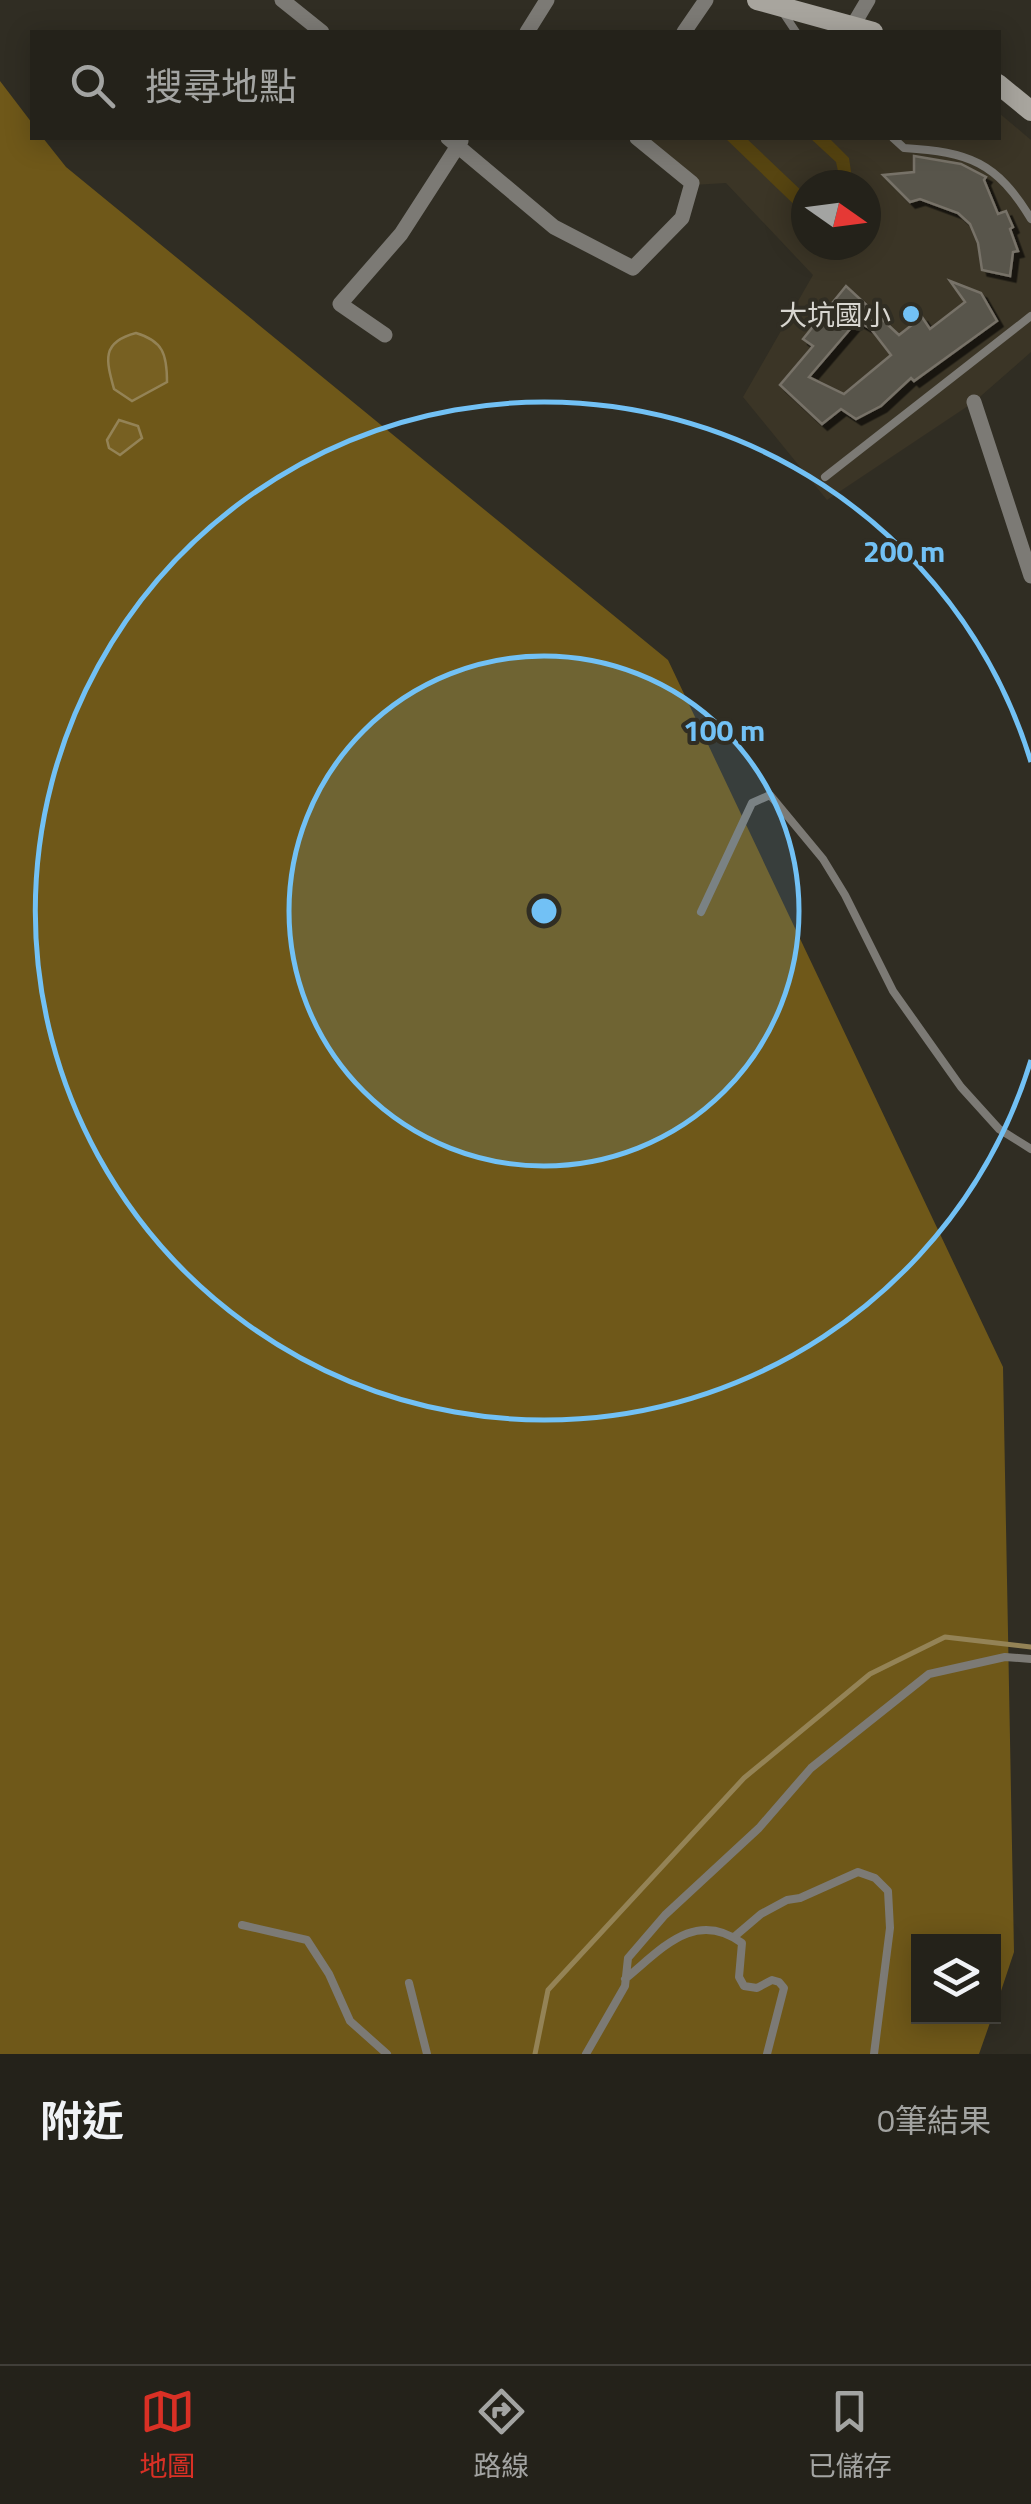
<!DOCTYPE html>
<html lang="zh-TW">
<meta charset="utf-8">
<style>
body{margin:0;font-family:"Titillium Web","Noto Sans TC",sans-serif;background:#302f27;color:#f1f3f6}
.controls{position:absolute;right:30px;bottom:30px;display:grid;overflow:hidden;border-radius:0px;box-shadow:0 5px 25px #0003}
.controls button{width:90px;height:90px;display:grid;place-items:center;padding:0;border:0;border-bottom:2px solid #413f39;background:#24221a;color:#f1f3f6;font:50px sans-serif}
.compass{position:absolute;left:791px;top:170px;width:90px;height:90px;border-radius:50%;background:#24221a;box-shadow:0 5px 25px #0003;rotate:104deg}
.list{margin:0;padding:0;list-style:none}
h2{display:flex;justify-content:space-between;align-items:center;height:130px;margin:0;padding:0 40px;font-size:42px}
h2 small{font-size:32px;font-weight:400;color:#a3a4a2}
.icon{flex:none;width:55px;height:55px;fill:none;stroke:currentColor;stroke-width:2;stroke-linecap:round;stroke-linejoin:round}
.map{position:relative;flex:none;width:1031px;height:2054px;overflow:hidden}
.search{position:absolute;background:#24221a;box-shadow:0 5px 25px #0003;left:30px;right:30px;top:30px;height:110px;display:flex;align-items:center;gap:25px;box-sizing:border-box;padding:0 35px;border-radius:0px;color:#a3a4a2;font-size:38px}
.sheet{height:310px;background:#24221a}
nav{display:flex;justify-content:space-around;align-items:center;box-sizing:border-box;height:140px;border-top:2px solid #413f39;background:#24221a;font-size:28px;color:#a3a4a2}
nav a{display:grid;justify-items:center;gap:5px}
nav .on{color:#d93025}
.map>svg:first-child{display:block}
.built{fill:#3b3526;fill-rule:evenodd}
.green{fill:#574511}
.forest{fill:#6f5819}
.water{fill:#776022;stroke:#948356;stroke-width:2.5}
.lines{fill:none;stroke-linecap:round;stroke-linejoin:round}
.stream{stroke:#948356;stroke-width:5}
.building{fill:#59554b;stroke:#777268;stroke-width:2.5;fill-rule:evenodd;filter:url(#shadow)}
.lane{stroke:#7c7a75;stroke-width:8}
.street{stroke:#7c7a75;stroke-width:15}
.secondary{stroke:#a8a59e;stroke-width:20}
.ring{fill:none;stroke:#72c1f5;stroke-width:5}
.poi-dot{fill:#72c1f5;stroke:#302d23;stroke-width:4}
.labels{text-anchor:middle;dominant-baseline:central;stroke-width:8;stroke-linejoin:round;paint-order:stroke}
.poi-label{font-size:28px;fill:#d8d6d0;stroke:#302d23;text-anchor:end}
.centre{fill:#72c1f5;stroke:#302d23;stroke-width:5}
.ring-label{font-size:30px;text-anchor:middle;font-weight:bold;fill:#72c1f5;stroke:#302d23;stroke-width:8;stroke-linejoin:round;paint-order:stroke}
</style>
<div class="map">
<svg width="1031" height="2054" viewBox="0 0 1031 2054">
<defs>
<filter id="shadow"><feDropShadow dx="5.5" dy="5.5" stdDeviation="0" flood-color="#0009"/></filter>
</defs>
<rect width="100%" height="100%" fill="#302d23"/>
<path class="built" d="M 999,113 L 1031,140 L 1031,352 L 974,402 L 827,500 L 743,397 L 813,275 L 726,183 L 693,185 L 633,138 L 998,138 ZM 806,185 L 866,185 L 866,245 L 806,245 Z"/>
<path class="green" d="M 725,138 L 746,138 L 806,195 L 806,216 Z
M 810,138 L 829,138 L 849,158 L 853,185 L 841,185 L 836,162 Z"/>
<path class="forest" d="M 0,81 L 32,123 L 32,138 L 43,138 L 66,167 L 668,660 L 1003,1367 L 1014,1952 L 994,2012 L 994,1942 L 918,1942 L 918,2016 L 992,2017 L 979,2054 L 0,2054 Z"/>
<path class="water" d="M 136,333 C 163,341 167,354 167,382 L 132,401 L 114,389 C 106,360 101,342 136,333 Z
M 119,420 L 138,426 L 142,438 L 120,455 L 109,448 L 107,440 Z"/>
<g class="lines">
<path class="stream" d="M 535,2054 L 548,1990 L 744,1778 L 870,1674 L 945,1637 L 1031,1647"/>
</g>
<path class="building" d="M 914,156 L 961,164 L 986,177 L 984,180 L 998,214 L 1006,211 L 1013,227 L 1010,229 L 1018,251 L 1013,252 L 1010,276 L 982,270 L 978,243 L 970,224 L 958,213 L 920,199 L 910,202 L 883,175 L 914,172 Z
M 950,281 L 981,293 L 997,321 L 914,381 L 911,378 L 881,406 L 856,419 L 841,409 L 822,424 L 780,385 L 813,346 L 803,339 L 846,286 L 899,335 L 922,317 L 930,329 L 965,302 ZM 857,321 L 871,329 L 891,355 L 844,394 L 809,377 Z"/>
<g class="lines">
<path class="lane" d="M 782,11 L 796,32
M 893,138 L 904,148 C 969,152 997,162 1031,219
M 825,477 L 1031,316
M 701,912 L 752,803 L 770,795 L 823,859 L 845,895 L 893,991 L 961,1087 L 999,1129 L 1031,1149
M 242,1925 L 307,1940 L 329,1974 L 350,2021 L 387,2054
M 734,1937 L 761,1914 L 787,1900 L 800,1898 L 858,1872 L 875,1878 L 888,1891 L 890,1928 L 874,2054
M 625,1979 C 660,1951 694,1908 742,1943 L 739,1977 L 744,1986 L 757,1988 L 772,1980 L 779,1982 L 784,1988 L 767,2054
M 409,1983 L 427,2054
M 586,2054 L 625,1986 L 628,1958 L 665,1915 L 759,1828 L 811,1768 L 929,1674 L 1005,1657 L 1031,1659"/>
<path class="street" d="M 282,0 L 322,32
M 852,27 L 868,0
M 527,32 L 547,0
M 684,32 L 706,0
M 448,138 L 554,227 L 633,268 L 682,218 L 692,183 L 637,138
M 385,335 L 340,304 L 401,234 L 461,141
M 974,402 L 1031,576"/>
<path class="secondary" d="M 757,0 L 873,32
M 998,84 L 1031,111"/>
</g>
<circle cx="544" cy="911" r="255" fill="#72c1f5" fill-opacity=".12"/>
<g class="ring">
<circle cx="544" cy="911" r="255"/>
<path d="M1031 1060A509 509 0 1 1 1031 762"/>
</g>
<circle class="poi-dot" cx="911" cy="314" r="10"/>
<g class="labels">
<g class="poi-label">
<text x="891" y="314">大坑國小</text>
</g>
</g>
<circle cx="544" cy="911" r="15" class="centre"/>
<g class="ring-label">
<text x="904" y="562">200 m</text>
<text x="724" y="741">100 m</text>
</g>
</svg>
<div class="controls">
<button><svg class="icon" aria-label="layers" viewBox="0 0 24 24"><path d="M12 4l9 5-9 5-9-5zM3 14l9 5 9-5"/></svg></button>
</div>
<svg class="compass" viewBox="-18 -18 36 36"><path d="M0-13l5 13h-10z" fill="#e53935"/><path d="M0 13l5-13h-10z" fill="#a3a4a2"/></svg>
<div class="search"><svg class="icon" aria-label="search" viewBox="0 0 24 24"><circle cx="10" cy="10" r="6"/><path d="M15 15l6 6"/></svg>搜尋地點</div>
</div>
<section class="sheet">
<h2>附近<small>0筆結果</small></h2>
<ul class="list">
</ul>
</section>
<nav>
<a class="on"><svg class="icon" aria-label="map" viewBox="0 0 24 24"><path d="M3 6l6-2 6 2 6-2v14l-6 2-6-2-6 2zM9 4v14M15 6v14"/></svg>地圖</a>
<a><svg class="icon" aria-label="directions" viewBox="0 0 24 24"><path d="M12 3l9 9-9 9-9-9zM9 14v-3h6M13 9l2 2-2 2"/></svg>路線</a>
<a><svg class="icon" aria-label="saved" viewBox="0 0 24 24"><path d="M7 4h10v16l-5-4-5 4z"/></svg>已儲存</a>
</nav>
